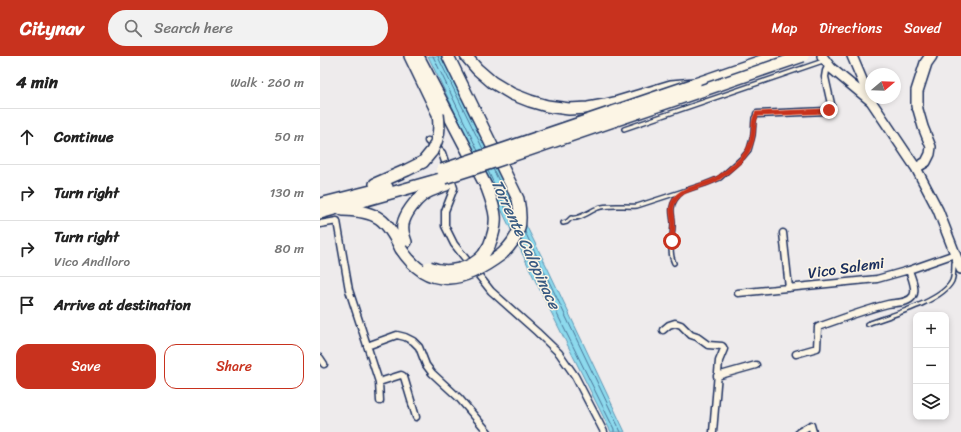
<!DOCTYPE html>
<meta charset="utf-8">
<style>
body{margin:0;font-family:Sriracha,sans-serif;background:#f2f2f2;color:#222}
.controls{position:absolute;right:12px;bottom:12px;display:grid;overflow:hidden;border-radius:8px;box-shadow:0 2px 6px #0003}
.controls button{width:36px;height:36px;display:grid;place-items:center;padding:0;border:0;border-bottom:1px solid #e0e0e0;background:#fff;color:#222;font:20px sans-serif}
.compass{position:absolute;left:545px;top:12px;width:36px;height:36px;border-radius:50%;background:#fff;box-shadow:0 2px 6px #0003;rotate:71deg}
.stop{position:absolute;width:12px;height:12px;margin:-9px;border:3px solid #c8321e;border-radius:50%;background:#fff}
.stop.end{background:#c8321e;border-color:#fff;box-shadow:0 1px 4px #0008}
.list{margin:0;padding:0;list-style:none}
h2{display:flex;justify-content:space-between;align-items:center;height:52px;margin:0;padding:0 16px;font-size:17px}
h2 small{font-size:13px;font-weight:400;color:#767676}
.list li{display:grid;grid-template-columns:26px 1fr auto;gap:12px;align-items:center;box-sizing:border-box;height:56px;padding:0 16px;border-top:1px solid #e0e0e0}
.list b{display:block;font-size:15px;white-space:nowrap}
.list p{margin:0;font-size:13px;white-space:nowrap;color:#767676}
.list em{font-size:13px;font-style:normal;color:#767676}
.actions{display:flex;gap:8px;padding:12px 16px}
.actions a{flex:1;padding:9px 0;border:1px solid #c8321e;border-radius:12px;text-align:center;font-size:14px;color:#c8321e}
.actions .main{background:#c8321e;color:#fff}
.icon{flex:none;width:22px;height:22px;fill:none;stroke:currentColor;stroke-width:2;stroke-linecap:round;stroke-linejoin:round}
.map{position:relative;flex:none;width:641px;height:376px;overflow:hidden}
header{display:flex;align-items:center;gap:24px;box-sizing:border-box;height:56px;padding:0 20px;background:#c8321e;color:#fff}
header strong{font-size:19px}
nav{display:flex;gap:22px;margin-inline-start:auto;font-size:14px}
.search{width:280px;height:36px;background:#f2f2f2;display:flex;align-items:center;gap:10px;box-sizing:border-box;padding:0 14px;border-radius:22px;color:#767676;font-size:15px}
main{display:flex}
aside{flex:1;background:#fff}
.map>svg:first-child{display:block}
.water{fill:#8ddaed;stroke:#5f96b4}
.lines{fill:none;stroke-linecap:round;stroke-linejoin:round}
.shore{stroke:#497397;stroke-width:1}
.lane-casing{stroke:#1b2f5e;stroke-width:6}
.street-casing{stroke:#1b2f5e;stroke-width:9}
.secondary-casing{stroke:#1b2f5e;stroke-width:12}
.highway-casing{stroke:#1b2f5e;stroke-width:14}
.lane{stroke:#fcf5e5;stroke-width:3}
.street{stroke:#fcf5e5;stroke-width:6}
.secondary{stroke:#fcf5e5;stroke-width:9}
.highway{stroke:#fcf5e5;stroke-width:11}
.highway-bridge-casing{stroke:#1b2f5e;stroke-width:14;stroke-linecap:butt}
.highway-bridge{stroke:#fcf5e5;stroke-width:11}
.route{stroke:#c8321e;stroke-width:5}
.labels{text-anchor:middle;dominant-baseline:central;stroke-width:3;stroke-linejoin:round;paint-order:stroke}
.street-label{font-size:15px;fill:#1b2f5e;stroke:#fcf5e5}
.water-label{font-size:16px;font-style:italic;fill:#385a82;stroke:#fcf5e5}
</style>
<header>
<strong>Citynav</strong>
<div class="search"><svg class="icon" aria-label="search" viewBox="0 0 24 24"><circle cx="10" cy="10" r="6"/><path d="M15 15l6 6"/></svg>Search here</div>
<nav><a>Map</a><a>Directions</a><a>Saved</a></nav>
</header>
<main>
<aside>
<h2>4 min<small>Walk · 260 m</small></h2>
<ul class="list">
<li><svg class="icon" aria-label="ahead" viewBox="0 0 24 24"><path d="M12 20V5M6 11l6-6 6 6"/></svg><div><b>Continue</b></div><em>50 m</em></li>
<li><svg class="icon" aria-label="right" viewBox="0 0 24 24"><path d="M7 20v-9h11M14 6l5 5-5 5"/></svg><div><b>Turn right</b></div><em>130 m</em></li>
<li><svg class="icon" aria-label="right" viewBox="0 0 24 24"><path d="M7 20v-9h11M14 6l5 5-5 5"/></svg><div><b>Turn right</b><p>Vico Andiloro</p></div><em>80 m</em></li>
<li><svg class="icon" aria-label="arrive" viewBox="0 0 24 24"><path d="M6 21V4h12l-3 4 3 4H6"/></svg><div><b>Arrive at destination</b></div></li>
</ul>
<div class="actions"><a class="main">Save</a><a>Share</a></div>
</aside>
<div class="map">
<svg width="641" height="376" viewBox="0 0 641 376">
<rect width="100%" height="100%" fill="#eeebec"/>
<filter id="ink" filterUnits="userSpaceOnUse"><feTurbulence type="fractalNoise" baseFrequency=".025" numOctaves="2"/><feDisplacementMap in="SourceGraphic" scale="8" xChannelSelector="R" yChannelSelector="G"/><feConvolveMatrix kernelMatrix="1 2 1 2 8 2 1 2 1" color-interpolation-filters="sRGB"/></filter>
<g filter="url(#ink)">
<path class="water" d="M 108,0 L 121,0 L 228,213 L 305,376 L 291,376 L 214,222 Z"/>
<g class="lines">
<path class="shore" d="M 113,0 L 158,95
M 118,0 L 119,3 L 163,93
M 173,113 L 193,153
M 168,115 L 193,168
M 205,176 L 224,215 L 301,376
M 201,185 L 287,359 L 294,373 L 294,376"/>
<g class="lane-casing">
<path id="lane" d="M 304,73 L 503,5
M 243,167 L 247,166 L 251,162 C 259,164 270,155 278,152 C 287,148 307,151 317,150 L 385,128 L 400,122 L 423,101 L 429,94 L 433,79 L 434,62 L 437,58
M 354,207 C 348,195 353,181 353,167 C 353,162 351,157 352,152 C 353,145 357,140 362,136
M 547,268 C 568,260 622,246 632,225 C 634,220 634,212 634,207 L 636,206"/>
</g>
<g class="street-casing">
<path id="street" d="M 437,58 L 506,55 C 510,54 511,52 511,48 L 505,21 L 506,15 L 509,9
M 108,85 L 122,97 L 134,132 L 125,155 L 125,170 L 134,188 L 171,235 L 217,276 L 239,297 L 255,320 L 284,376
M 0,168 L 17,165 L 29,234 L 59,326 L 60,345
M 463,177 L 469,232
M 418,237 L 557,223 L 589,214 L 635,198
M 343,274 L 349,269 L 355,267 L 361,269 L 371,279 L 377,281 L 388,289 L 402,290 L 403,291 L 404,293 L 399,305 L 393,376
M 47,290 L 77,279 L 85,281 L 93,285 L 99,291 L 106,309 L 112,317 L 139,342 L 168,376
M 476,298 L 497,292 L 498,271 C 521,263 544,254 568,248 C 576,246 588,248 593,240 C 597,233 591,221 589,214
M 0,302 L 4,308
M 397,320 L 436,309
M 59,326 L 81,319 L 83,320 L 84,321 L 96,361
M 479,376 L 491,369 L 493,376"/>
</g>
<g class="secondary-casing">
<path id="secondary" d="M 502,0 L 511,12 L 551,45
M 532,0 L 551,45 L 596,112 L 618,154 L 641,213
M 596,112 L 606,106 L 610,98 L 611,91 L 603,71 L 597,50"/>
</g>
<g class="highway-casing">
<path id="highway" d="M 90,0 L 118,58
M 98,0 L 167,132 C 176,156 179,165 169,190
M 128,0 L 198,143 C 203,168 200,181 182,198
M 146,0 L 157,13 L 172,26 L 192,38 L 210,45 L 227,50 L 249,53 L 268,52 L 285,49 L 298,46 L 351,30 L 375,28 L 456,0
M 597,50 L 597,35 L 606,7 L 611,0
M 55,128 L 87,114 L 103,106 L 112,95
M 0,148 L 67,131
M 23,154 C 58,155 66,163 81,193
M 0,157 L 124,122
M 86,186 C 84,181 82,174 83,168 C 85,158 95,145 103,139 C 110,134 118,132 126,129"/>
</g>
<use href="#lane" class="lane"/>
<use href="#street" class="street"/>
<use href="#secondary" class="secondary"/>
<use href="#highway" class="highway"/>
<g class="highway-bridge-casing">
<path id="highway-bridge" d="M 112,95 C 119,82 120,73 118,58
M 122,114 L 375,28
M 124,122 L 177,105 L 483,0
M 81,193 C 110,237 146,225 182,198
M 109,211 C 127,219 152,213 164,198 C 165,196 167,193 169,190"/>
</g>
<use href="#highway-bridge" class="highway-bridge"/>
</g>
</g>
<g class="lines" filter="url(#ink)">
<path class="route" d="M 352,185 C 352,179 353,172 353,166 C 353,161 351,156 352,151 C 356,132 379,132 393,125 C 400,122 420,106 424,100 C 429,94 432,86 433,78 C 434,70 433,65 437,58 L 506,55 L 509,54"/>
</g>
<g class="labels">
<g class="street-label">
<text transform="translate(526 212) rotate(-8)">Vico Salemi</text>
</g>
<g class="water-label">
<text transform="translate(206 188) rotate(65)">Torrente Calopinace</text>
</g>
</g>
</svg>
<div class="controls">
<button>+</button>
<button>−</button>
<button><svg class="icon" aria-label="layers" viewBox="0 0 24 24"><path d="M12 4l9 5-9 5-9-5zM3 14l9 5 9-5"/></svg></button>
</div>
<svg class="compass" viewBox="-18 -18 36 36"><path d="M0-13l5 13h-10z" fill="#e53935"/><path d="M0 13l5-13h-10z" fill="#767676"/></svg>
<div class="stop" style="left:352px;top:185px"></div>
<div class="stop end" style="left:509px;top:54px"></div>
</div>
</main>
